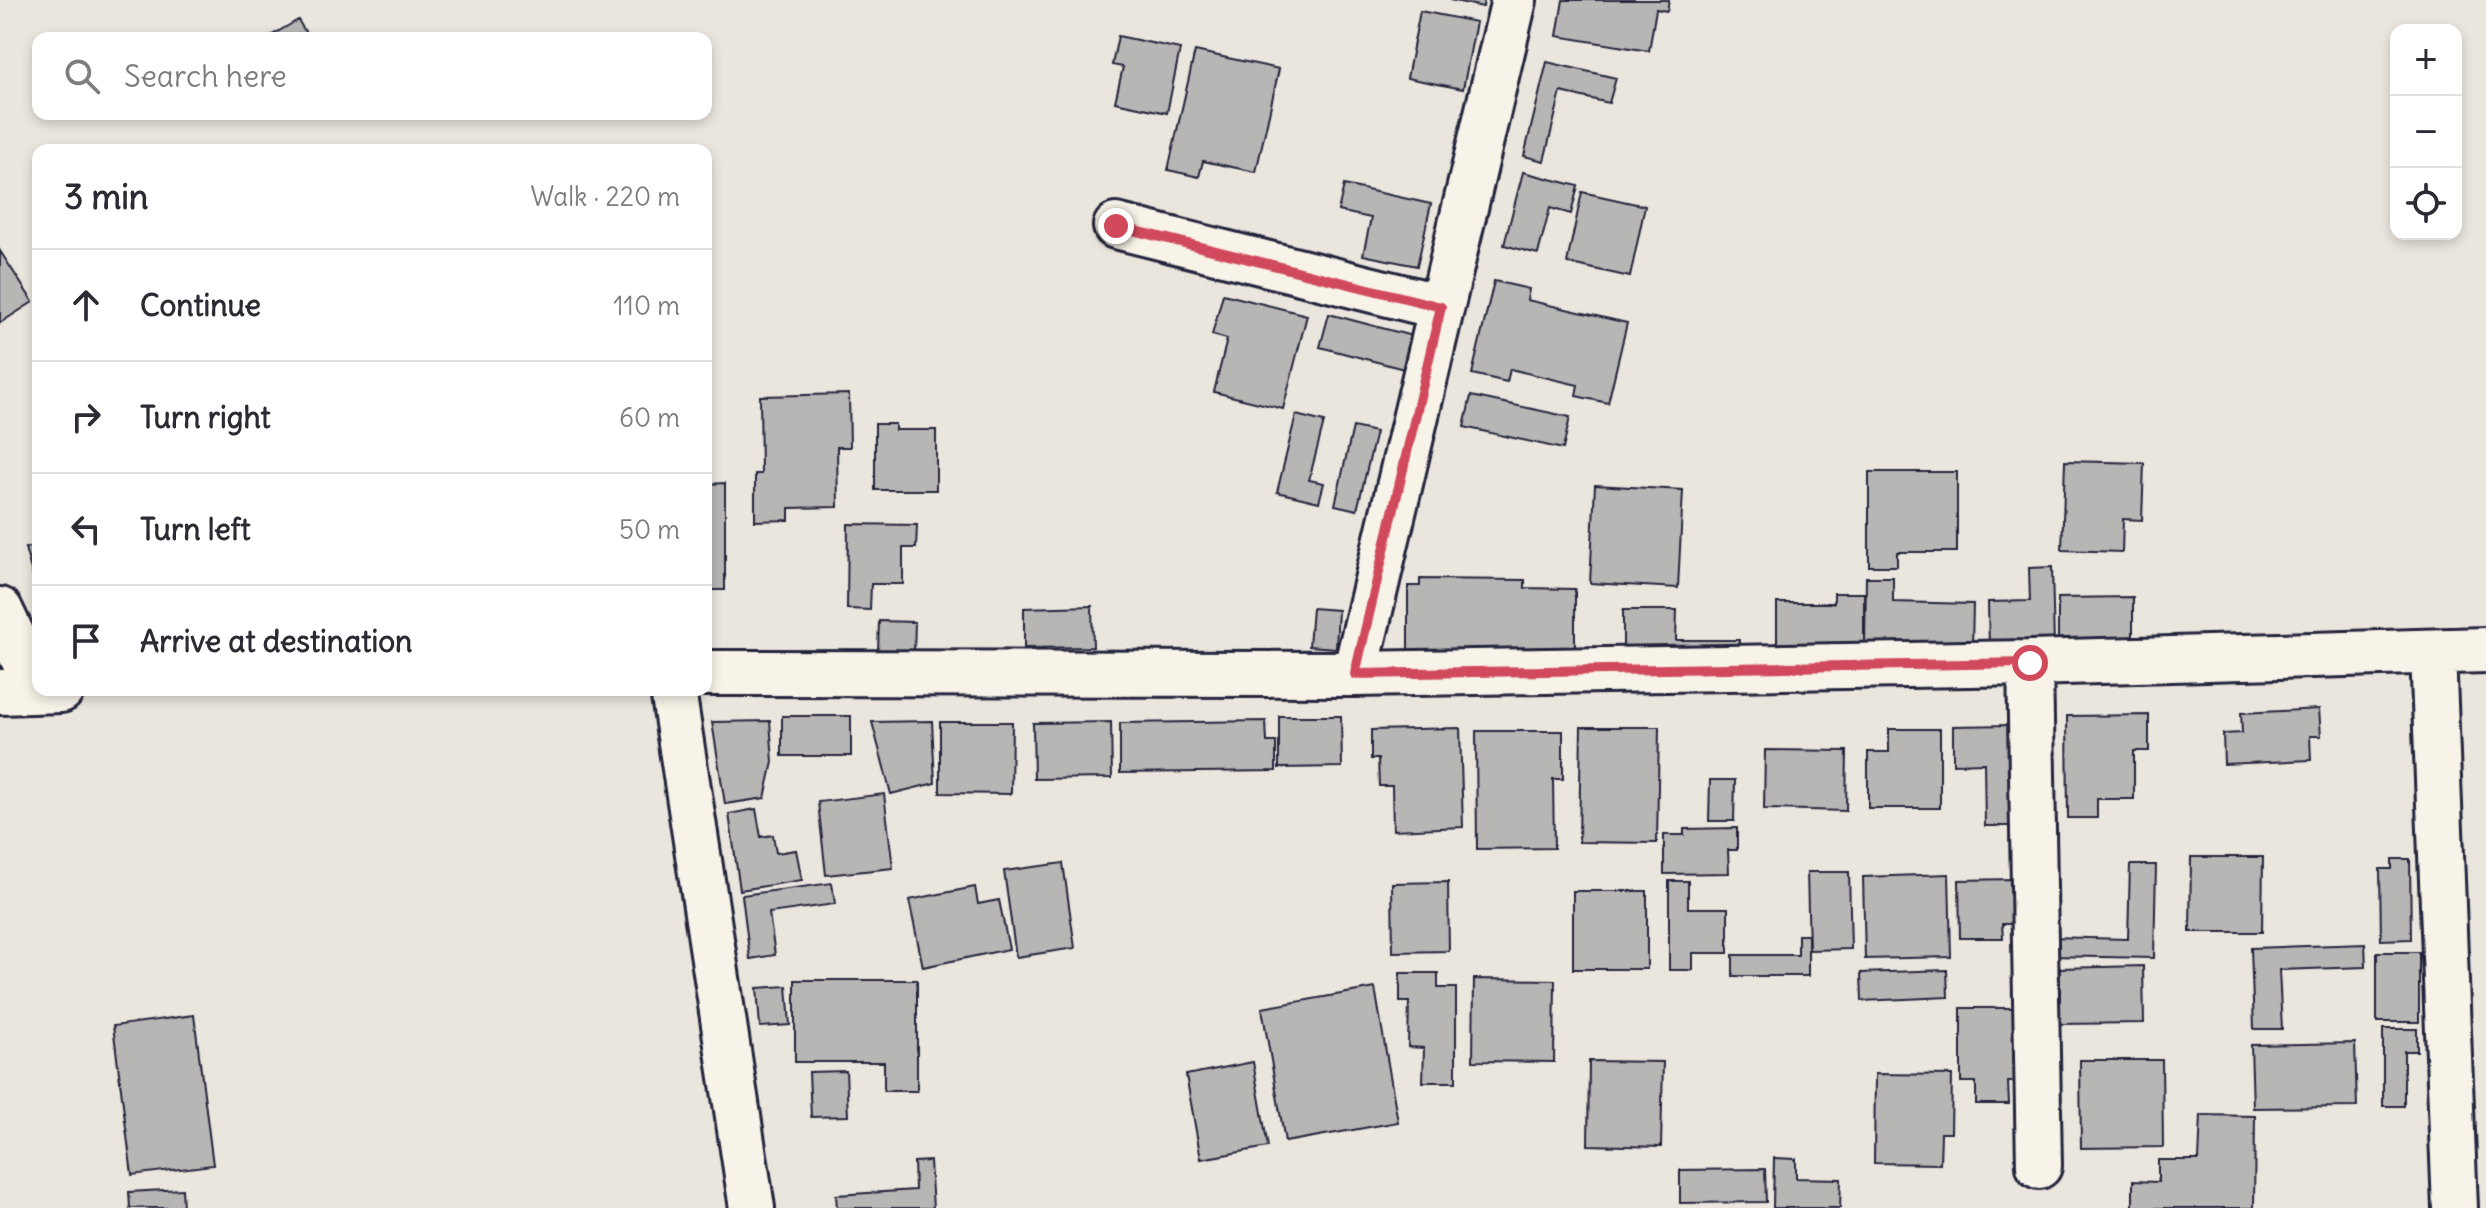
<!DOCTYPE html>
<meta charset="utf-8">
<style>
body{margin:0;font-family:Delius,sans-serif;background:#f2f2f3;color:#2b2b33}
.controls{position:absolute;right:24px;top:24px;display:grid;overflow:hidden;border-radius:16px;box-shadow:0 4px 12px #0003}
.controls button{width:72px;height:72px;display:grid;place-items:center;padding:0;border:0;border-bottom:2px solid #e1e1e2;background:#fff;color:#2b2b33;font:40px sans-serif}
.stop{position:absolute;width:24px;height:24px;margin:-18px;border:6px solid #d1495b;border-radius:50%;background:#fff}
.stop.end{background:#d1495b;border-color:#fff;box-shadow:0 2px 8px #0008}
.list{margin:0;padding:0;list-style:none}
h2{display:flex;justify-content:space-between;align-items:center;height:104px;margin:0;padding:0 32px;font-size:34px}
h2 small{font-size:26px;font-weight:400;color:#7c7c81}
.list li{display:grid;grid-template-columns:52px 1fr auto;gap:24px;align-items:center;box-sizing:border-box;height:112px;padding:0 32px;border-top:2px solid #e1e1e2}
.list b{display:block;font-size:30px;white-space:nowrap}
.list em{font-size:26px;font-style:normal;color:#7c7c81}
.icon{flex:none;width:44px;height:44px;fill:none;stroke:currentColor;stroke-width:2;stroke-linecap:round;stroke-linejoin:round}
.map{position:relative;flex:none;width:2486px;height:1208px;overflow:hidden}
.search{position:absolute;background:#fff;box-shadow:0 4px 12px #0003;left:32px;top:32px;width:680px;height:88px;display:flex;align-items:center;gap:20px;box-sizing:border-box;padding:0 28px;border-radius:16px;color:#7c7c81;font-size:30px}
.panel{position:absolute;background:#fff;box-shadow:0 4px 12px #0003;left:32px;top:144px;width:680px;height:552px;border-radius:16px}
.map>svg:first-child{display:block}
.building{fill:#b8b6b5;stroke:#22223b;stroke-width:2}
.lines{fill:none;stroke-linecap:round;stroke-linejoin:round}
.street-casing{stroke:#22223b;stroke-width:50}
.street{stroke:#f7f3e8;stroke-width:44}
.route{stroke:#d1495b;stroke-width:10}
</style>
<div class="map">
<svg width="2486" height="1208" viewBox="0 0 2486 1208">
<rect width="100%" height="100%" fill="#eae6de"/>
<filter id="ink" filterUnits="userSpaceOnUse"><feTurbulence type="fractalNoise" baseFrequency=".0125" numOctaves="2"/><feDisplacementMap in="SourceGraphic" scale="16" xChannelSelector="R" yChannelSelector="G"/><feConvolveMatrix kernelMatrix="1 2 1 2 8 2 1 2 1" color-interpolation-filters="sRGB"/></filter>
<g filter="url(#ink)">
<path class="building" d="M 1450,0 L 1484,0 L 1483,7 Z
M 1563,0 L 1669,0 L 1667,11 L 1656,9 L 1649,51 L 1557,36 Z
M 1420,11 L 1476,22 L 1463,89 L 1407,78 Z
M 298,20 L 309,38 L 267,38 Z
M 1118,36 L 1180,49 L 1167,113 L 1115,102 L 1123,67 L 1112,65 Z
M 1195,51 L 1279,69 L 1256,172 L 1203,161 L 1199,177 L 1168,170 Z
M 1547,62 L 1616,78 L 1609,103 L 1561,92 L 1544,161 L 1524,156 Z
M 1523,172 L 1578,186 L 1571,214 L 1550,208 L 1538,254 L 1504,245 Z
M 1344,185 L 1431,204 L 1417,266 L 1363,255 L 1371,218 L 1338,211 Z
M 1582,192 L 1645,206 L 1630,277 L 1567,263 Z
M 0,251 L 33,302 L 0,323 Z
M 1494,281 L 1529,289 L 1527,300 L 1627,323 L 1608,403 L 1576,396 L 1578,385 L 1510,369 L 1507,382 L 1472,374 Z
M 1223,294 L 1307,315 L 1283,409 L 1214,392 L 1227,339 L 1212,335 Z
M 1329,314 L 1412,336 L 1404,369 L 1320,347 Z
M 849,394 L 850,447 L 837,447 L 838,507 L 789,508 L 789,520 L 755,521 L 755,474 L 761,474 L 760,396 Z
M 1471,396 L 1570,417 L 1563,449 L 1464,427 Z
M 1296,415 L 1324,422 L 1309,480 L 1324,483 L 1319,502 L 1277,492 Z
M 875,424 L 895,424 L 895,430 L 936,430 L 936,490 L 875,490 Z
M 1353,427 L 1376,432 L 1357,510 L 1335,505 Z
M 2065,461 L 2144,463 L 2142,520 L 2123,519 L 2122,552 L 2062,550 Z
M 1869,472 L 1957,472 L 1957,552 L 1897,552 L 1897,566 L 1869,566 Z
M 725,483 L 725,590 L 706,590 L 706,484 Z
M 1595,485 L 1683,490 L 1678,588 L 1590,583 Z
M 848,524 L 917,525 L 916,548 L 903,548 L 903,584 L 871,584 L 870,610 L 847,609 Z
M 38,545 L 38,576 L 33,577 L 25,548 Z
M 2052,567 L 2054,646 L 1989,648 L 1988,602 L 2030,601 L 2029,568 Z
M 1866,577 L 1893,577 L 1893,602 L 1973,604 L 1972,648 L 1865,646 Z
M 1420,579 L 1525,580 L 1525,588 L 1575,589 L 1575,653 L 1408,652 L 1408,586 L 1420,586 Z
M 1834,593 L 1864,593 L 1864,647 L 1777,646 L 1777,603 L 1834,603 Z
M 2133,597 L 2133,644 L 2058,645 L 2058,598 Z
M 1092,606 L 1093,647 L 1024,648 L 1024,608 Z
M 1312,608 L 1338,610 L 1336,648 L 1309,646 Z
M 1623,610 L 1677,610 L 1676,640 L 1739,640 L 1739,656 L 1623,655 Z
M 879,621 L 915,622 L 914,653 L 878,651 Z
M 2319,709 L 2321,736 L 2310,736 L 2311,760 L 2224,764 L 2223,734 L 2242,733 L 2241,713 Z
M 2149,715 L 2149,751 L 2134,751 L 2134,799 L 2097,799 L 2097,818 L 2068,818 L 2067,716 Z
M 782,716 L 851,716 L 851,756 L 782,756 Z
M 1279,716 L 1341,716 L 1342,767 L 1279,768 Z
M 770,721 L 773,762 L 765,798 L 725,804 L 712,722 Z
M 932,721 L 935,783 L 891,794 L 872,722 Z
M 1266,721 L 1267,742 L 1276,742 L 1276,771 L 1120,773 L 1120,723 Z
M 940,722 L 1012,722 L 1011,794 L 940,793 Z
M 1111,722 L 1112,778 L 1034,779 L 1033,723 Z
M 2012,725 L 2013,826 L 1985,826 L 1984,763 L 1953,764 L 1953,726 Z
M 1581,727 L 1659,727 L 1657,843 L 1579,842 Z
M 1460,728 L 1463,827 L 1393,830 L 1392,786 L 1379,786 L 1378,759 L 1371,759 L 1371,730 Z
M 1889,729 L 1940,729 L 1940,808 L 1868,808 L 1868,752 L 1889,752 Z
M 1476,731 L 1563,731 L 1563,779 L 1553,779 L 1554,848 L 1477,849 Z
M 1765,750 L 1847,751 L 1846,811 L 1764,809 Z
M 1710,780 L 1735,780 L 1734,821 L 1709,821 Z
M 884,794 L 893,868 L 826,875 L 818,802 Z
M 756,809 L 761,837 L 773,835 L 776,853 L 796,850 L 802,880 L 740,890 L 729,814 Z
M 1737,828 L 1737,850 L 1728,850 L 1729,873 L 1664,874 L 1664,835 L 1684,835 L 1684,829 Z
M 2191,857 L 2263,857 L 2262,932 L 2190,932 Z
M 2392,859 L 2410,859 L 2411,939 L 2381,940 L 2380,869 L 2392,869 Z
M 1063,863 L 1075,948 L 1016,957 L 1004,871 Z
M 2130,865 L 2156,865 L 2154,958 L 2049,956 L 2050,937 L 2128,939 Z
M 1807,872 L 1849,872 L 1851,949 L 1809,950 Z
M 1949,874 L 1951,957 L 1865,959 L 1863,877 Z
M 2015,879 L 2015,924 L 2002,924 L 2003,938 L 1960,938 L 1959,880 Z
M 1669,881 L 1688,881 L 1688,908 L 1728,908 L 1728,953 L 1693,953 L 1693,970 L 1669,970 Z
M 1448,882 L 1449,951 L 1393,952 L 1392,883 Z
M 832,883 L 835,904 L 769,913 L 775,955 L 750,959 L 742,895 Z
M 975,887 L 978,904 L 999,900 L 1009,949 L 923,967 L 909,900 Z
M 1573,891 L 1647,891 L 1647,969 L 1573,969 Z
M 1798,935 L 1808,935 L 1808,976 L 1733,976 L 1733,955 L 1798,955 Z
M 2365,944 L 2366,967 L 2279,970 L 2282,1029 L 2254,1029 L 2251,948 Z
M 2377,952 L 2419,952 L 2419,1022 L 2377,1022 Z
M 2143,966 L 2144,1023 L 2060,1024 L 2060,968 Z
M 1947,970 L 1948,997 L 1862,1001 L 1861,973 Z
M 1400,973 L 1438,973 L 1438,988 L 1456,988 L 1456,1082 L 1423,1082 L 1424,1048 L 1408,1047 L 1409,1002 L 1400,1002 Z
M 1474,979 L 1555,980 L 1554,1062 L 1473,1061 Z
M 795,980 L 917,980 L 917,1091 L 884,1091 L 884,1062 L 795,1062 Z
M 787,986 L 790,1025 L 760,1027 L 757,988 Z
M 1375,988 L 1398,1122 L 1285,1142 L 1262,1008 Z
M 1961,1008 L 2024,1008 L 2024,1082 L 2008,1082 L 2009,1104 L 1976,1104 L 1976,1082 L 1961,1082 Z
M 194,1015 L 213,1165 L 132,1175 L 113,1026 Z
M 2383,1029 L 2417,1029 L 2417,1051 L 2404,1051 L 2404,1106 L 2383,1106 Z
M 2355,1043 L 2357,1107 L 2253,1108 L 2251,1045 Z
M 2080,1060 L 2162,1060 L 2163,1147 L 2081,1148 Z
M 1589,1061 L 1663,1062 L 1661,1147 L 1588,1145 Z
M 1253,1062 L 1268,1147 L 1201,1159 L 1186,1075 Z
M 846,1071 L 848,1116 L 811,1117 L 809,1072 Z
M 1875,1074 L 1952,1075 L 1951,1133 L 1941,1133 L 1940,1164 L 1874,1163 Z
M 2201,1115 L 2255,1116 L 2254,1208 L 2133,1208 L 2133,1181 L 2158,1182 L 2158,1160 L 2199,1160 Z
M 1774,1158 L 1796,1159 L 1796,1178 L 1841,1179 L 1840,1208 L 1773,1208 Z
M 930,1161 L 933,1208 L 837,1208 L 836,1195 L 915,1190 L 914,1162 Z
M 1765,1169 L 1766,1202 L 1680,1203 L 1680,1170 Z
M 182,1189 L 183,1208 L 130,1208 L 129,1192 Z"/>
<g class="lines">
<g class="street-casing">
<path id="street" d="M 1116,226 L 1441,307
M 0,610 L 38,690
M 2433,653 L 2455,1208
M 2030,663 L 2039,1166
M 706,673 L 1355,674 L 2030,663 L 2486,650
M 1355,674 L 1514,0
M 673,690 L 752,1208
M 0,692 L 61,690"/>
</g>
<use href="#street" class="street"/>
</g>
</g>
<g class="lines" filter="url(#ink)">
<path class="route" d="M 1116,226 L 1441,307 L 1355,674 L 2030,663"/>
</g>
</svg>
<div class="controls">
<button>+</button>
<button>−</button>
<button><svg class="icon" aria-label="locate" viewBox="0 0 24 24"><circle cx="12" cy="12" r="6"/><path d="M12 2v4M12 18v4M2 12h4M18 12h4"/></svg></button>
</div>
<div class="stop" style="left:2030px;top:663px"></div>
<div class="stop end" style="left:1116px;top:226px"></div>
<div class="search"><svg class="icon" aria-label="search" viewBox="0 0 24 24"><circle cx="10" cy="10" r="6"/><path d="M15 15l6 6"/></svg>Search here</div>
<section class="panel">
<h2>3 min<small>Walk · 220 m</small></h2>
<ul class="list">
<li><svg class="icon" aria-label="ahead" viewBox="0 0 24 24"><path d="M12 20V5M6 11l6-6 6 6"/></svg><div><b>Continue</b></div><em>110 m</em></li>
<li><svg class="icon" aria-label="right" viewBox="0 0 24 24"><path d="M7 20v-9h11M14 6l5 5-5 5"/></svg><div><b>Turn right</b></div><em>60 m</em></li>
<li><svg class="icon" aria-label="left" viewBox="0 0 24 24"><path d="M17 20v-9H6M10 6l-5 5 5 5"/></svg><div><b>Turn left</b></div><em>50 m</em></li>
<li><svg class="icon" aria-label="arrive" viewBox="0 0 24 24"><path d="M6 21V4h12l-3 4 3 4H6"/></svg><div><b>Arrive at destination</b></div></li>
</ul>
</section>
</div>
